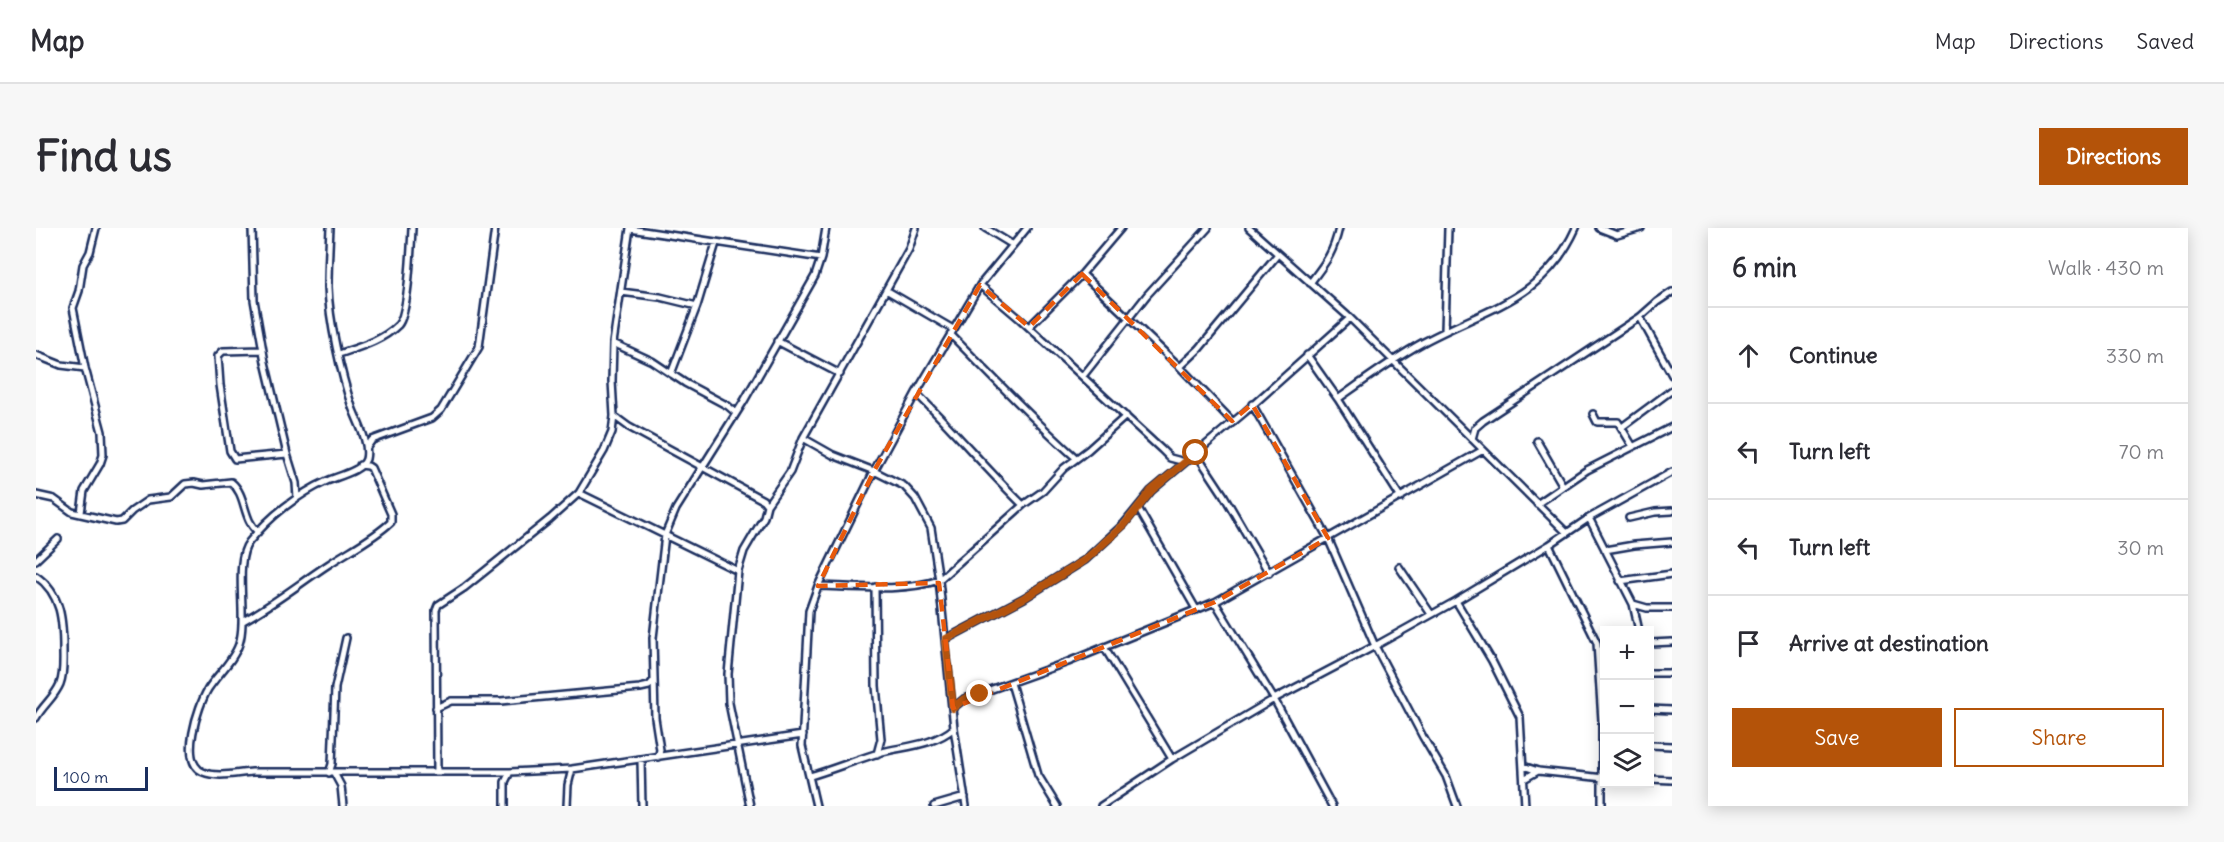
<!DOCTYPE html>
<meta charset="utf-8">
<style>
body{margin:0;font-family:Delius,sans-serif;background:#f7f7f7;color:#2b2b33}
.controls{position:absolute;right:18px;bottom:18px;display:grid;overflow:hidden;border-radius:0px;box-shadow:0 3px 15px #0003}
.controls button{width:54px;height:54px;display:grid;place-items:center;padding:0;border:0;border-bottom:2px solid #e1e1e2;background:#fff;color:#2b2b33;font:30px sans-serif}
.scale{position:absolute;left:18px;bottom:15px;width:94px;box-sizing:border-box;padding-left:6px;border:3px solid #1b2f5e;border-top:0;font-size:16px;line-height:21px;white-space:nowrap;color:#1b2f5e;-webkit-text-stroke:4px #fff;paint-order:stroke}
.stop{position:absolute;width:18px;height:18px;margin:-14px;border:4px solid #b45309;border-radius:50%;background:#fff}
.stop.end{background:#b45309;border-color:#fff;box-shadow:0 2px 6px #0008}
.list{margin:0;padding:0;list-style:none}
h2{display:flex;justify-content:space-between;align-items:center;height:78px;margin:0;padding:0 24px;font-size:26px}
h2 small{font-size:20px;font-weight:400;color:#7c7c81}
.list li{display:grid;grid-template-columns:39px 1fr auto;gap:18px;align-items:center;box-sizing:border-box;height:96px;padding:0 24px;border-top:2px solid #e1e1e2}
.list b{display:block;font-size:22px;white-space:nowrap}
.list em{font-size:20px;font-style:normal;color:#7c7c81}
.actions{display:flex;gap:12px;padding:18px 24px}
.actions a{flex:1;padding:14px 0;border:2px solid #b45309;border-radius:0px;text-align:center;font-size:21px;color:#b45309}
.actions .main{background:#b45309;color:#fff}
.icon{flex:none;width:33px;height:33px;fill:none;stroke:currentColor;stroke-width:2;stroke-linecap:round;stroke-linejoin:round}
.map{position:relative;flex:none;width:1636px;height:578px;overflow:hidden;border-radius:0px}
header{display:flex;align-items:center;gap:36px;box-sizing:border-box;height:84px;padding:0 30px;background:#fff;border-bottom:2px solid #e1e1e2}
header strong{font-size:28px}
nav{display:flex;gap:33px;margin-inline-start:auto;font-size:21px}
.intro{display:flex;align-items:center;justify-content:space-between;box-sizing:border-box;height:144px;padding:0 36px}
h1{margin:0;font-size:42px}
.button{padding:15px 27px;border-radius:0px;background:#b45309;color:#fff;font-size:21px;font-weight:700}
main{display:flex;gap:36px;padding:0 36px}
aside{flex:1;background:#fff;border-radius:0px;box-shadow:0 3px 15px #0003}
.map>svg:first-child{display:block}
.lines{fill:none;stroke-linecap:round;stroke-linejoin:round}
.minor-casing{stroke:#1b2f5e;stroke-width:10}
.minor{stroke:#fff;stroke-width:5}
.route{stroke:#b45309;stroke-width:8}
.marked{fill:none;stroke:#e8590c;stroke-width:4.5;stroke-dasharray:12 8;stroke-linejoin:round}
</style>
<header>
<strong>Map</strong>
<nav><a>Map</a><a>Directions</a><a>Saved</a></nav>
</header>
<div class="intro"><h1>Find us</h1><a class="button">Directions</a></div>
<main>
<div class="map">
<svg width="1636" height="578" viewBox="0 0 1636 578">
<rect width="100%" height="100%" fill="#fff"/>
<filter id="ink" filterUnits="userSpaceOnUse"><feTurbulence type="fractalNoise" baseFrequency=".0167" numOctaves="2"/><feDisplacementMap in="SourceGraphic" scale="12" xChannelSelector="R" yChannelSelector="G"/><feConvolveMatrix kernelMatrix="1 2 1 2 8 2 1 2 1" color-interpolation-filters="sRGB"/></filter>
<g filter="url(#ink)">
<g class="lines">
<g class="minor-casing">
<path id="minor" d="M 216,0 L 218,72 L 229,134 L 251,226 L 260,255 L 261,270
M 294,0 C 293,20 292,39 292,59 C 293,93 305,146 316,179 C 321,193 334,215 330,231 C 326,243 302,248 291,253 C 262,266 233,289 213,314 C 197,334 212,389 203,416 C 198,432 181,447 172,461 C 162,478 143,534 167,544 C 181,550 201,545 216,544 L 474,544 L 536,541 L 767,507
M 949,0 L 977,17
M 1213,0 L 1314,90 L 1530,304
M 1563,0 L 1581,7 L 1605,0
M 594,1 L 785,30
M 1046,46 L 1144,139 L 1196,193
M 1274,55 C 1290,34 1297,26 1303,0
M 944,57 L 984,91 L 1126,222 L 1134,230 L 1149,234
M 850,62 L 917,101
M 585,64 L 624,69 L 661,78
M 1604,89 L 1636,147
M 993,99 L 1046,46 L 1085,0
M 1409,103 L 1412,0
M 915,107 C 956,148 996,191 1040,230
M 741,113 L 804,146
M 577,115 L 616,133 L 649,155 L 692,178 L 700,185
M 226,122 L 187,123 L 182,128 L 184,157 L 194,223 L 199,231 L 251,226
M 303,126 C 323,119 346,113 362,97 C 373,85 375,18 376,0
M 0,127 L 25,137 L 49,140
M 1271,127 L 1302,171 L 1365,270
M 1144,139 L 1163,121 L 1242,26
M 635,146 L 661,78 L 680,15
M 1047,148 L 1111,67 L 1172,0
M 880,165 C 917,201 950,241 987,277
M 1302,171 C 1330,151 1357,131 1386,115 C 1450,80 1507,73 1540,0
M 1216,176 L 1292,310 L 1339,418 L 1387,509 L 1410,548 L 1421,578
M 1557,186 L 1561,194 L 1582,194 L 1596,217
M 578,188 L 593,199 L 727,272 L 731,277 L 728,289 L 708,323 L 702,343 L 692,446 L 693,475 L 714,578
M 1586,199 L 1636,162
M 767,210 L 797,227 L 838,243 L 868,258 L 879,270 L 895,300 L 903,352 L 918,500 L 930,578
M 1436,211 L 1439,200 L 1447,193 L 1604,89 L 1621,74 L 1636,64
M 1501,213 L 1527,258
M 331,219 L 336,212 L 396,190 L 405,182 L 443,119 L 459,0
M 1160,225 L 1187,266 L 1233,345
M 543,265 L 702,343
M 0,267 L 18,271 L 36,284 L 80,294 L 86,293 L 96,283 L 112,272 L 135,269 L 149,256 L 158,255 L 167,257 L 195,254 C 211,267 206,291 222,304
M 1501,276 L 1551,242 L 1636,199
M 731,277 L 754,244 L 767,210 L 873,21 L 880,0
M 1102,280 L 1160,381
M 45,285 L 48,263 L 64,236 L 67,227 L 66,204 L 49,140 L 37,80 L 43,63 L 47,37 L 54,24 L 60,0
M 1553,290 L 1597,376 L 1603,403
M 1593,290 L 1619,284 L 1636,283
M 1513,317 L 1561,415 L 1566,493 L 1566,578
M 1569,322 L 1598,317 L 1636,314
M 0,332 L 22,311
M 1363,339 L 1395,386
M 0,348 C 26,366 27,394 27,423 C 27,433 28,446 24,456 C 18,470 7,477 0,490
M 1584,353 L 1636,346
M 782,358 C 820,359 868,364 903,352 L 987,277 L 1007,263 L 1028,240 L 1052,222 L 1090,188
M 839,359 L 840,458 L 845,511 L 841,526
M 1420,373 L 1456,433 L 1484,489 L 1489,578
M 1179,374 L 1238,471 L 1296,578
M 1597,376 L 1611,380 L 1636,380
M 207,393 C 237,377 264,355 293,336 C 314,322 337,311 355,294 L 355,286 L 335,240 L 332,238 L 324,237
M 910,411 L 988,370 L 1049,332 L 1088,296 L 1115,263 L 1209,184 L 1314,90
M 1614,415 L 1636,414
M 1068,419 L 1136,531
M 1614,445 L 1636,445
M 975,455 L 1002,547 L 1021,578
M 400,480 L 415,473 L 465,473 L 604,460 L 613,458 L 618,452
M 917,480 L 928,471 L 1032,434 L 1179,374 L 1447,222
M 1614,481 L 1636,482
M 1614,517 L 1636,518
M 622,529 L 624,522 L 619,490 L 617,410 L 629,307 L 640,281 L 708,173 L 779,48 L 785,30 L 790,0
M 605,532 L 606,578
M 1487,538 L 1502,543 L 1568,550
M 401,544 L 400,382 L 402,377 L 428,360 L 514,291 L 543,265 L 568,223 L 576,204 L 578,188 L 576,153 L 577,115 L 594,0
M 293,545 L 296,536 L 299,460 L 310,410
M 298,545 L 305,558 L 307,578
M 774,548 C 798,541 822,531 846,524 C 871,518 898,517 918,500
M 1488,551 L 1502,543
M 1614,551 L 1636,552
M 469,578 L 469,554 L 474,544
M 531,578 L 532,557 L 536,541
M 780,578 L 766,518 L 773,383 L 782,358 L 838,243 L 880,165 L 944,57 L 991,0
M 898,578 L 929,569
M 1065,578 L 1136,531 L 1238,471 L 1339,418 L 1420,373 L 1513,317 L 1553,290 L 1636,244"/>
</g>
<use href="#minor" class="minor"/>
</g>
</g>
<g class="lines" filter="url(#ink)">
<path class="route" d="M 944,466 L 928,471 L 917,480 L 910,411 L 988,370 L 1049,332 L 1089,296 L 1115,263 L 1160,225"/>
</g>
<path class="marked" d="M 1046,46 L 1196,193 L 1216,176 L 1292,310 L 1179,374 L 917,480 L 903,355 L 782,358 L 838,243 L 944,57 L 993,99 Z"/>
</svg>
<div class="controls">
<button>+</button>
<button>−</button>
<button><svg class="icon" aria-label="layers" viewBox="0 0 24 24"><path d="M12 4l9 5-9 5-9-5zM3 14l9 5 9-5"/></svg></button>
</div>
<div class="scale">100 m</div>
<div class="stop" style="left:1160px;top:225px"></div>
<div class="stop end" style="left:944px;top:466px"></div>
</div>
<aside>
<h2>6 min<small>Walk · 430 m</small></h2>
<ul class="list">
<li><svg class="icon" aria-label="ahead" viewBox="0 0 24 24"><path d="M12 20V5M6 11l6-6 6 6"/></svg><div><b>Continue</b></div><em>330 m</em></li>
<li><svg class="icon" aria-label="left" viewBox="0 0 24 24"><path d="M17 20v-9H6M10 6l-5 5 5 5"/></svg><div><b>Turn left</b></div><em>70 m</em></li>
<li><svg class="icon" aria-label="left" viewBox="0 0 24 24"><path d="M17 20v-9H6M10 6l-5 5 5 5"/></svg><div><b>Turn left</b></div><em>30 m</em></li>
<li><svg class="icon" aria-label="arrive" viewBox="0 0 24 24"><path d="M6 21V4h12l-3 4 3 4H6"/></svg><div><b>Arrive at destination</b></div></li>
</ul>
<div class="actions"><a class="main">Save</a><a>Share</a></div>
</aside>
</main>
